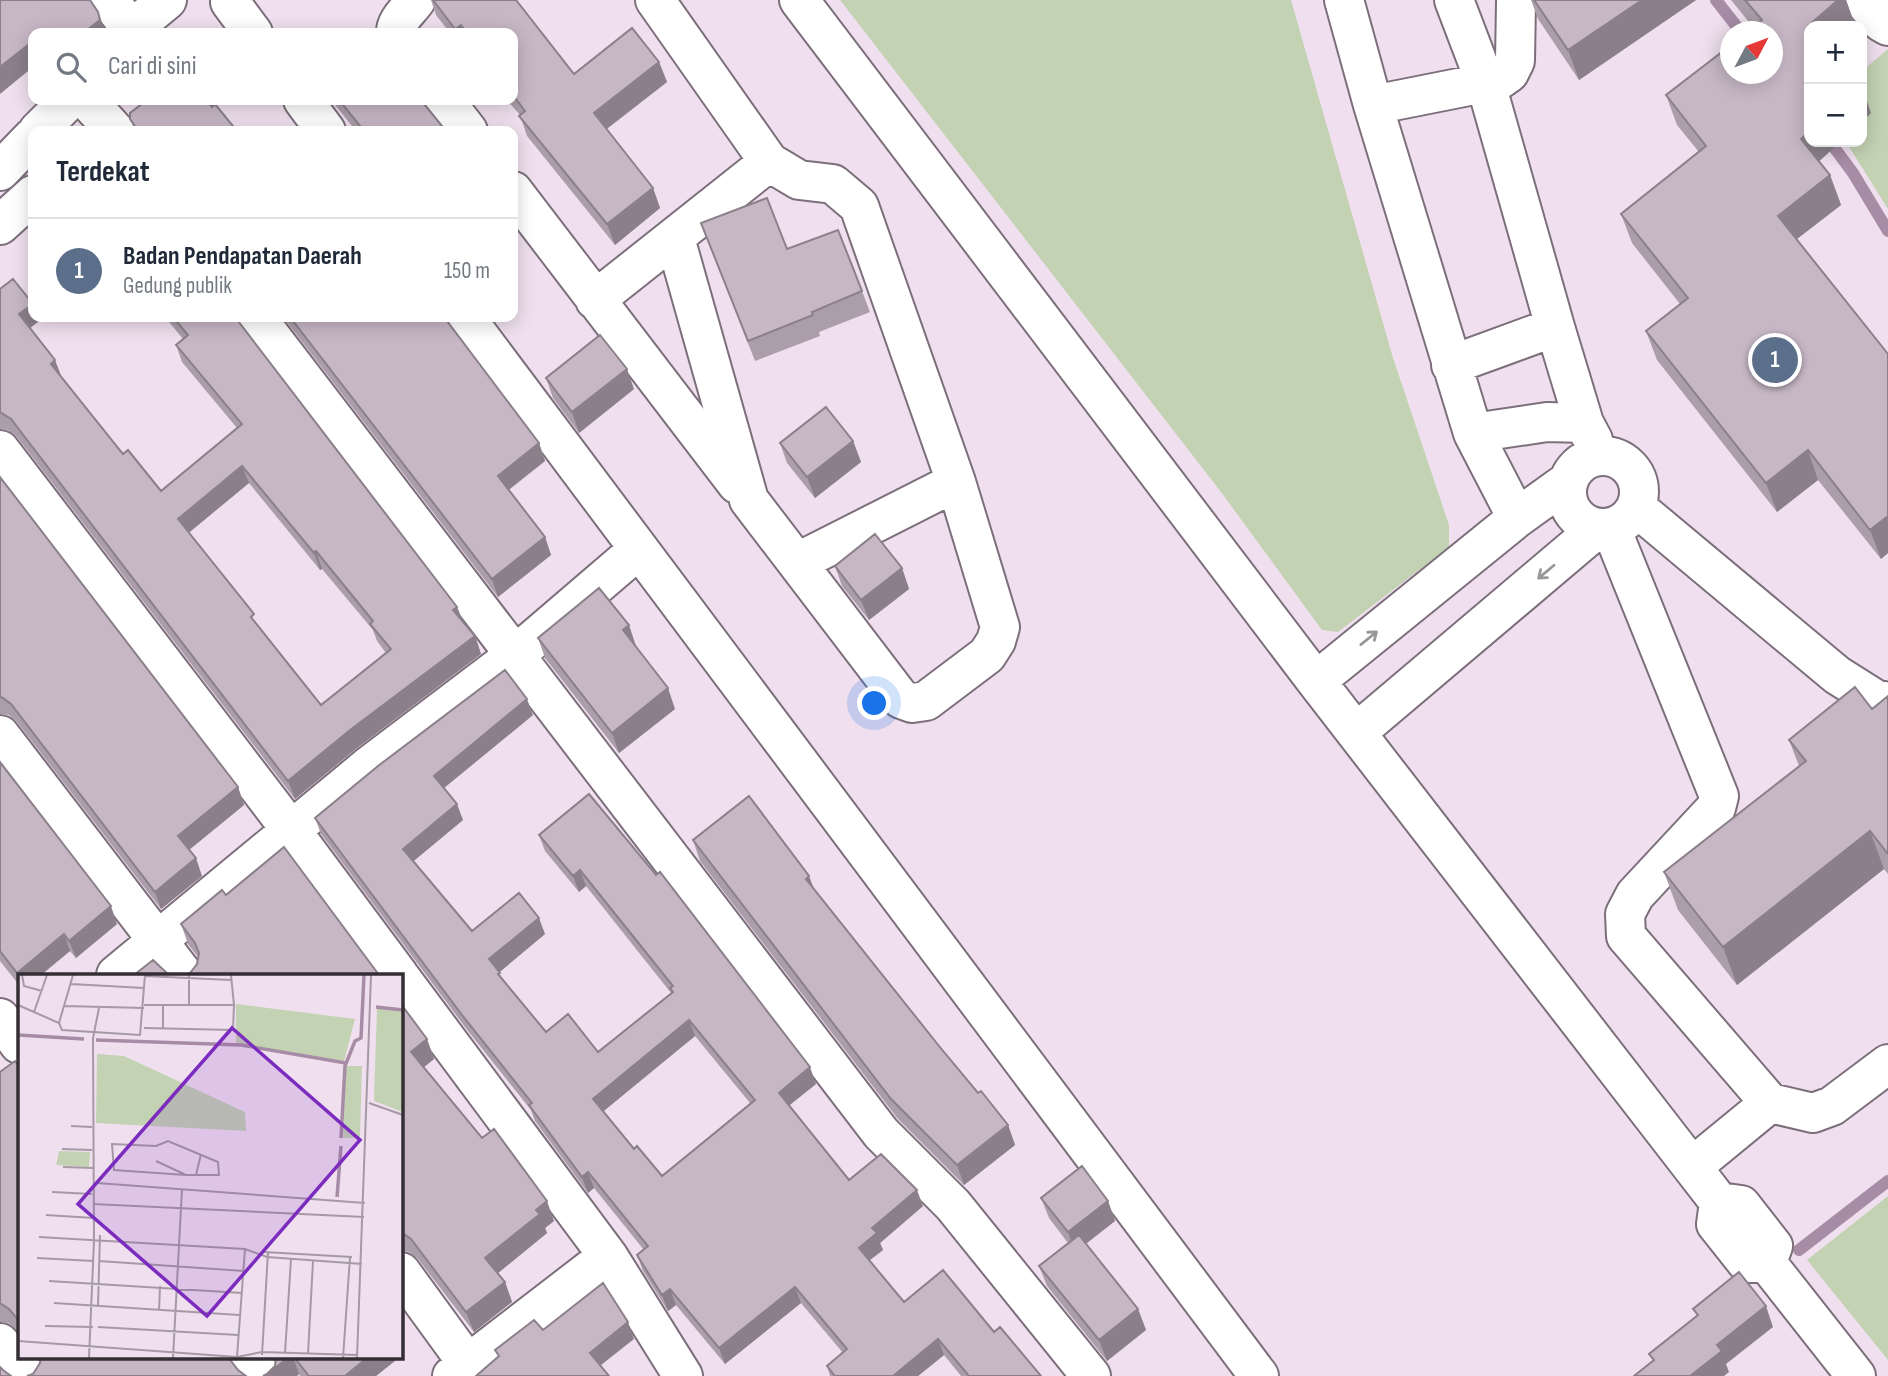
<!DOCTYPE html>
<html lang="id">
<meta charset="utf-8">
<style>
body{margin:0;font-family:"Sofia Sans Condensed",sans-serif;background:#f2f2f3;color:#1f2937}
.controls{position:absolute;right:21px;top:21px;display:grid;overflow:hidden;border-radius:14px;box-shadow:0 4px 18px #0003}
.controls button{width:63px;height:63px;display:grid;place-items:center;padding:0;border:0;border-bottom:2px solid #e0e1e3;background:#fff;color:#1f2937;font:35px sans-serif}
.compass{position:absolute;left:1720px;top:21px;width:63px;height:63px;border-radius:50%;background:#fff;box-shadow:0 4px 18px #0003;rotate:49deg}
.you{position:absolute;left:875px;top:704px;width:24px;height:24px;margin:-18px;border:5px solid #fff;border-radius:50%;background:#1a73e8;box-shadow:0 0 0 10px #1a73e833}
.badge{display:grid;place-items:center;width:46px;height:46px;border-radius:50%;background:#0f766e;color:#fff;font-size:23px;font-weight:700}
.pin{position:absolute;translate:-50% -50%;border:4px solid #fff;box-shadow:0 2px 7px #0006}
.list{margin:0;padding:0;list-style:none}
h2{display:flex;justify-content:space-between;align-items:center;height:91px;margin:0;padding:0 28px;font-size:30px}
h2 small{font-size:23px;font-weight:400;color:#747a83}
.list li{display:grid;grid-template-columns:46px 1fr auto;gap:21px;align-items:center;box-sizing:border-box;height:105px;padding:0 28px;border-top:2px solid #e0e1e3}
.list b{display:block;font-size:26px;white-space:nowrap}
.list p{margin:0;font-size:23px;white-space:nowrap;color:#747a83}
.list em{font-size:23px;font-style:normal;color:#747a83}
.icon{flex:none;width:38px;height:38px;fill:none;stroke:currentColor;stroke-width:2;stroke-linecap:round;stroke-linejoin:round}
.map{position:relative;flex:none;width:1888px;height:1376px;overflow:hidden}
.search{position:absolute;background:#fff;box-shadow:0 4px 18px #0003;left:28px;top:28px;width:490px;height:77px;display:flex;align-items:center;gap:18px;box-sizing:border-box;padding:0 24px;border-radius:14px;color:#747a83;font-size:26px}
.panel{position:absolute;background:#fff;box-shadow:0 4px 18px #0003;left:28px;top:126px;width:490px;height:196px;border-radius:14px}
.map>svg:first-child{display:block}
.green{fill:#c3d2b3}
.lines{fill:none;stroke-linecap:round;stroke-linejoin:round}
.stream{stroke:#a78ca5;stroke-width:12}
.minor-casing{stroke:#7c6f7b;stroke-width:42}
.minor{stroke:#fff;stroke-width:38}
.wall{fill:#ab9da9;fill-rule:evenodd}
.shaded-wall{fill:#8b808a}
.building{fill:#c7b7c5;stroke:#8b808a;stroke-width:2;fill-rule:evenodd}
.oneway{stroke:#9a979a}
.inset-river{fill:none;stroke:#a78ca5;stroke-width:3.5}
.inset-road{fill:none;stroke:#a599a5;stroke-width:2}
.view{fill:#7b2cbf;fill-opacity:0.15;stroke:#7b2cbf;stroke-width:3.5}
.inset-edge{fill:none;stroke:#352f35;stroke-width:3.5}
</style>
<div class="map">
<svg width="1888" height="1376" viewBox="0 0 1888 1376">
<rect width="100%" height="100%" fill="#f0e0ef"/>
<path class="green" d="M 840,0 L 1291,0 L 1393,358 L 1449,525 L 1449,547 L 1338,632 L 1322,630 L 1221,492 Z
M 1888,49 L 1888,209 L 1846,142 L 1862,142 L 1862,71 Z
M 1888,1196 L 1888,1360 L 1807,1260 Z"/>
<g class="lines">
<path class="stream" d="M 1716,0 L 1741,32
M 1830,142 L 1853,173 L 1888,231
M 1799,1250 L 1888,1181"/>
<g class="minor-casing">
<path id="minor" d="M 109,0 L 131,29
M 655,0 L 769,162 L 799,180 L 833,184 L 859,206 L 956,482 L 1000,627 L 996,641 L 987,655 L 926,701 L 912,703 L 901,699 L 749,500 L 675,238
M 799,0 L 1316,681 L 1692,1167 L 1719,1202 L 1741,1205 L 1773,1246 L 1767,1263
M 1344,0 L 1373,105 L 1473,433 L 1517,518
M 1863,0 L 1881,22 L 1888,26
M 230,2 L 253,33
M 127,33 L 167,0
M 396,33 C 395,21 409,10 416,0
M 87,100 L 115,131
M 303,100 L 326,131
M 444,100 L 468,131
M 1373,105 L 1499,80 L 1509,73 L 1515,61 L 1516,2 L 1519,0
M 38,131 L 69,100
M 0,171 L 33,137
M 513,191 L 737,484
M 0,225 L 33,195
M 595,300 L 769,162
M 256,317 L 881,1133 L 953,1205 L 1091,1376
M 465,317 L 1259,1376
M 1555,327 L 1584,423
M 1451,365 L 1555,327 L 1486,84 L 1454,0
M 1473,433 L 1547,422 L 1584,423 L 1593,440 L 1597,456
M 0,450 L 291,830 L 399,975
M1567 492a36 36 0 1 1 72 0a36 36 0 1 1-72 0Z
M 1637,508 L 1837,675 L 1875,699 L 1888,702
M 1611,528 L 1719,796 L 1716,808 L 1635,895 L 1625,914 L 1626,936 L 1770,1103
M 798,562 L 956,482
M 1316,681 L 1517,518 L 1567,482
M 1357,732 L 1598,528
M 0,735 L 184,975
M 116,975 L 370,765 L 514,656 L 639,549
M 401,978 L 608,1256 L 683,1376
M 0,1018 L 19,1044
M 1692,1167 L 1770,1103 L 1813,1113 L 1832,1106 L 1888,1064
M 1719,1202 L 1716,1224 L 1747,1263 L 1767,1263
M 1767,1263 L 1856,1376
M 401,1272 L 468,1364
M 0,1343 L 27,1376
M 248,1357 L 262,1376
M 452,1376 L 608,1256"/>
</g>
<use href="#minor" class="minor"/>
</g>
<path class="wall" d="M 431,0 L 516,0 L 574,74 L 659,62 L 667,82 L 607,129 L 653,188 L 660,208 L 615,245 L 527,136 L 520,115 L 507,100 L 513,100 L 513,33 L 450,33 L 436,15 Z
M 1531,0 L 1696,0 L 1579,80 L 1538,19 Z
M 1731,0 L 1846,0 L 1855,25 L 1809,26 L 1840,142 L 1819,161 L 1830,175 L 1841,205 L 1797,239 L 1888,354 L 1888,553 L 1881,559 L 1818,480 L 1777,512 L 1657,360 L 1646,331 L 1680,304 L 1632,243 L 1621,214 L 1699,152 L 1677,125 L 1666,95 L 1753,27 Z
M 331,100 L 421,100 L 446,131 L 356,131 Z
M 701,223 L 787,249 L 862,291 L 870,312 L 819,332 L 820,336 L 755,361 Z
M 0,289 L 33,317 L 38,317 L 39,321 L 30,328 L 61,377 L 123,454 L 161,491 L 237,428 L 182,362 L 176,345 L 183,339 L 165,317 L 235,317 L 457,607 L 463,622 L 475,636 L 481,654 L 357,748 L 295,799 L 17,437 L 8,430 L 0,429 ZM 249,483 L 320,570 L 322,569 L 373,630 L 377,641 L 386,653 L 321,705 L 258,626 L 189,532 Z
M 283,317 L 444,317 L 539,443 L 545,461 L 509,490 L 545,537 L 551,555 L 498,597 Z
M 546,378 L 634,389 L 579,433 L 553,398 Z
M 853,441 L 861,462 L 815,498 L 787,463 L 780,443 Z
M 0,477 L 238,787 L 244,805 L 189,850 L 202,876 L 161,909 L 17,722 L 9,715 L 0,714 Z
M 835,566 L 902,568 L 909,589 L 869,620 L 842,586 Z
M 538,638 L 636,646 L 635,646 L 675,709 L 619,753 L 545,658 Z
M 1888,696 L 1888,874 L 1884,869 L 1737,985 L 1678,910 L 1664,872 L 1799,766 L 1789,740 L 1872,709 Z
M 533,715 L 444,788 L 463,820 L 413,861 L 472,931 L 545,934 L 499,972 L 502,979 L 546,1032 L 598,1052 L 671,993 L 586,886 L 579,892 L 545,851 L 539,835 L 589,794 L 816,1084 L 789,1105 L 849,1180 L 923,1206 L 880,1243 L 883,1250 L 869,1260 L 904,1302 L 994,1332 L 1041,1376 L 961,1376 L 944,1355 L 918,1376 L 830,1376 L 827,1366 L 843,1353 L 801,1303 L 725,1364 L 676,1305 L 668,1311 L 643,1271 L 637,1255 L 644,1250 L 594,1188 L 588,1193 L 535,1121 L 531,1110 L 468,1031 L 321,834 L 315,818 ZM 695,1036 L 750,1103 L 662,1176 L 634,1149 L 603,1111 Z
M 0,762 L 117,924 L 76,958 L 70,951 L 41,975 L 19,975 L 19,985 L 0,961 Z
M 693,840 L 814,889 L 939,1046 L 978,1093 L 1008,1125 L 1015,1145 L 964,1185 L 898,1119 L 700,861 Z
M 226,895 L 379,975 L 190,973 L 197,964 L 198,957 L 188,944 L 181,924 Z
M 401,1004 L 427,1039 L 434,1059 L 424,1067 L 482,1138 L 554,1221 L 545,1228 L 547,1233 L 498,1273 L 505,1282 L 512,1302 L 474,1332 L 418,1259 L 409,1252 L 401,1250 Z
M 19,1066 L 19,1332 L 8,1323 L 0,1322 L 0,1072 Z
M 1041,1198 L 1108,1201 L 1115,1221 L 1086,1244 L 1138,1309 L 1146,1330 L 1107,1361 L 1047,1286 L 1039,1266 L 1068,1243 L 1049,1218 Z
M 275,1357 L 395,1357 L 396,1360 L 376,1376 L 300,1376 L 299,1374 L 297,1376 L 263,1376 L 267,1374 L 275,1366 Z"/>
<path class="shaded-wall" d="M 1642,0 L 1696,0 L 1579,80 L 1568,50 Z
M 1838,0 L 1846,0 L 1855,25 L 1853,26 L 1809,26 L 1809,29 L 1808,26 Z
M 98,12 L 106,33 L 83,33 Z
M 461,25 L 464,33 L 457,33 L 455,29 Z
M 33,41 L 33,67 L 0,94 L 0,67 Z
M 659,62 L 667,82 L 601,133 L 594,113 Z
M 1862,86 L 1871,113 L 1862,122 Z
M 1809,131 L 1809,142 L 1840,142 L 1812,168 L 1801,139 Z
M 1830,175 L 1841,205 L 1789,245 L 1778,216 Z
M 653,188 L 660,208 L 615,245 L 607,224 Z
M 33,304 L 33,317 L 38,317 L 39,321 L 25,332 L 19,314 Z
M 55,360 L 62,378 L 51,364 Z
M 627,369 L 634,389 L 579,433 L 572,412 Z
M 853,441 L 861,462 L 815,498 L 807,477 Z
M 539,443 L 545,461 L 504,493 L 498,476 Z
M 1808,450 L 1818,480 L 1777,512 L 1766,483 Z
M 242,466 L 249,483 L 185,536 L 178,519 Z
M 1888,516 L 1888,553 L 1881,559 L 1870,530 Z
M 545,537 L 551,555 L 498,597 L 492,579 Z
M 316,551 L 322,569 L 320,570 L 314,553 Z
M 902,568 L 909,589 L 869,620 L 861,600 Z
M 457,607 L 464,624 L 453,610 Z
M 629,625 L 636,646 L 630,651 L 623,630 Z
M 475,636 L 481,654 L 357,748 L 295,799 L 288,781 L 350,730 Z
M 668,688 L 675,709 L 619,753 L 612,733 Z
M 527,699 L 533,715 L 439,792 L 434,776 Z
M 238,787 L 244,805 L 184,854 L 178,836 Z
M 457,804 L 463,820 L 409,865 L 403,849 Z
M 1870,831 L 1884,869 L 1737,985 L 1723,947 Z
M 196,858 L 202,876 L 161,909 L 155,892 Z
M 580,870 L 586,886 L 579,892 L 573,876 Z
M 809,876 L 817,897 L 806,879 Z
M 111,906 L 117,924 L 76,958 L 69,941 Z
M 539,918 L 545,934 L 495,976 L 489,959 Z
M 64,934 L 70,951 L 41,975 L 19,975 L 19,979 L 17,973 Z
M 689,1020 L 695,1036 L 599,1115 L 593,1099 Z
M 427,1039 L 434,1059 L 418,1072 L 411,1052 Z
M 810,1067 L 816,1084 L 785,1109 L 779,1093 Z
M 1008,1125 L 1015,1145 L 964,1185 L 957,1165 Z
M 588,1172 L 594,1188 L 588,1193 L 582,1177 Z
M 917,1190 L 923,1206 L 880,1243 L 883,1250 L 865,1264 L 859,1248 L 872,1228 Z
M 547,1201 L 554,1221 L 545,1228 L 547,1233 L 492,1278 L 485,1258 Z
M 1108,1201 L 1115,1221 L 1075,1252 L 1068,1232 Z
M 505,1282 L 512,1302 L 474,1332 L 466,1312 Z
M 795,1287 L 801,1303 L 725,1364 L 719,1348 Z
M 670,1289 L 676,1305 L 668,1311 L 662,1295 Z
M 1766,1306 L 1773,1327 L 1726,1364 L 1729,1372 L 1724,1376 L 1690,1376 L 1717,1345 Z
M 1138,1309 L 1146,1330 L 1107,1361 L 1099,1340 Z
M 628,1322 L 634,1339 L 596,1369 L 590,1353 Z
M 938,1339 L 944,1355 L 918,1376 L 893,1376 Z
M 289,1357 L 293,1357 L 299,1374 L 297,1376 L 265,1376 Z
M 368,1357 L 395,1357 L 396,1360 L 376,1376 L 345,1376 Z"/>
<path class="building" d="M 0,0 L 90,0 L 98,12 L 100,20 L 83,33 L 33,33 L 33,41 L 0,67 Z
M 433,0 L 516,0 L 574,74 L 632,28 L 659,62 L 594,113 L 653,188 L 607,224 L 519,116 L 525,111 L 513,95 L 513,33 L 467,33 L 461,25 L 455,29 Z
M 1534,0 L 1642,0 L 1568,50 Z
M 1745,0 L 1838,0 L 1808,26 L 1809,27 L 1809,131 L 1801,139 L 1830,175 L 1778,216 L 1888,354 L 1888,516 L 1870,530 L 1808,450 L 1766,483 L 1646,331 L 1688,298 L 1621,214 L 1706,146 L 1666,95 L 1731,45 L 1731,74 L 1773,74 L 1773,32 L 1748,32 L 1762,20 Z
M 147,100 L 206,100 L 212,107 L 215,104 L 237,131 L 131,131 L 136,128 L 130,119 L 130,113 Z
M 339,100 L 421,100 L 446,131 L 364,131 Z
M 767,198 L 787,249 L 838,230 L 862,291 L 812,312 L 813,315 L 748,341 L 701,223 Z
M 13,279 L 33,304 L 19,314 L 55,360 L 51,364 L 123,454 L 128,450 L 161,491 L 242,424 L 176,345 L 188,335 L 173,317 L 235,317 L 457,607 L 453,610 L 475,636 L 350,730 L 288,781 L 11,419 L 0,412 L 0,289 ZM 242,466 L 314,553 L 316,551 L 373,621 L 370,624 L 391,649 L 321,705 L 251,617 L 254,614 L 178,519 Z
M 290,317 L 444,317 L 539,443 L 498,476 L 545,537 L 492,579 Z
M 600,335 L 627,369 L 572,412 L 546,378 Z
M 826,407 L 853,441 L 807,477 L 780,443 Z
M 0,477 L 238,787 L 178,836 L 196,858 L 155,892 L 11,704 L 3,698 L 0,697 Z
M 875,534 L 902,568 L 861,600 L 835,566 Z
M 599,588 L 629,625 L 623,630 L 668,688 L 612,733 L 538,638 Z
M 505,670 L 527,699 L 434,776 L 457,804 L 403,849 L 472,931 L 519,893 L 539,918 L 489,959 L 500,973 L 498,974 L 546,1032 L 568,1014 L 598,1052 L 673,992 L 670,988 L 673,986 L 580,870 L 573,876 L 539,835 L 589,794 L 656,875 L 660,872 L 810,1067 L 779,1093 L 849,1180 L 881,1154 L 917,1190 L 872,1228 L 877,1233 L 859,1248 L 904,1302 L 943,1270 L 994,1332 L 1000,1327 L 1041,1376 L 969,1376 L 938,1339 L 893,1376 L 835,1376 L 827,1366 L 847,1349 L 795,1287 L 719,1348 L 670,1289 L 662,1295 L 637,1255 L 648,1246 L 588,1172 L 582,1177 L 529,1105 L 532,1103 L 462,1015 L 315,818 L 378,766 ZM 689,1020 L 755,1100 L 662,1176 L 637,1146 L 634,1149 L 593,1099 Z
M 1855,687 L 1872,709 L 1888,696 L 1888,854 L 1870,831 L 1723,947 L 1664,872 L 1806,761 L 1789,740 Z
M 0,762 L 111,906 L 69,941 L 64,934 L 17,973 L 0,951 Z
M 749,796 L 809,876 L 806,879 L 939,1046 L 978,1093 L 981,1091 L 1008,1125 L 957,1165 L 891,1099 L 693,840 Z
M 284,847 L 379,975 L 184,975 L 190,973 L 197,964 L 199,953 L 195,943 L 181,924 L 222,890 L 226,895 Z
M 153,960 L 169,975 L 134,975 Z
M 401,1004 L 427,1039 L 411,1052 L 482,1138 L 494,1129 L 547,1201 L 536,1210 L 540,1214 L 485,1258 L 505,1282 L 466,1312 L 411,1239 L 401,1232 Z
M 15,1061 L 19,1066 L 19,1321 L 9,1309 L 0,1303 L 0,1072 Z
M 1082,1166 L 1108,1201 L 1068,1232 L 1041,1198 Z
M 1079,1235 L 1138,1309 L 1099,1340 L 1039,1266 Z
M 1739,1272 L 1766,1306 L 1717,1345 L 1722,1351 L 1690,1376 L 1634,1376 L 1654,1360 L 1649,1354 L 1698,1315 L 1693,1309 Z
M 603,1283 L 628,1322 L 590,1353 L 609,1376 L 476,1376 L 499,1356 L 495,1350 L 534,1320 L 543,1330 Z
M 41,1357 L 228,1357 L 238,1370 L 246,1376 L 27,1376 L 33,1374 L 40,1363 Z
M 276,1357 L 289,1357 L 265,1376 L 263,1376 L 267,1374 L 275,1366 Z
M 294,1357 L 368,1357 L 345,1376 L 309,1376 Z
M 0,1367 L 3,1370 L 11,1376 L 0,1376 Z"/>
<defs><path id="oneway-shaft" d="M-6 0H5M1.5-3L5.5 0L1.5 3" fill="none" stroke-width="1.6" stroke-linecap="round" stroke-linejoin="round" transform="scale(1.75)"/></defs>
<g class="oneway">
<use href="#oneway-shaft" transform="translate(1546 572) rotate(140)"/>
<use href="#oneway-shaft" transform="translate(1369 638) rotate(-39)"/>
</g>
<g transform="translate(18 974)">
<rect width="385" height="385" fill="#f0e0ef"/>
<path d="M 218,30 L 337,45 L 326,87 L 218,69 ZM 359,34 L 385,37 L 385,138 L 356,127 ZM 79,80 L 106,82 L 227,138 L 228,157 L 78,149 ZM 328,92 L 344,92 L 342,164 L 325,164 ZM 41,177 L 72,178 L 71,193 L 38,191 Z" fill="#c3d2b3"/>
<path class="inset-river" d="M 358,33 L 385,36M 0,61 L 66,65M 78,66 L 223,71 L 328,89M 323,164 L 327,92 L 337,67 L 343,64 L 346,1M 319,223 L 323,172"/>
<path class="inset-road" d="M 4,1 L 6,12 L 24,17M 171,1 L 171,32M 127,2 L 213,6M 53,10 L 126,14M 0,31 L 41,49 L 44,56 L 122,61 L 127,1M 126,31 L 216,31 L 213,1M 46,32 L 126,34M 145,32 L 145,54M 16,38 L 29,1M 41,49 L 55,1M 126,54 L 215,56 L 216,31M 351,129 L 385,141M 53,152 L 74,153M 44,175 L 74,176M 138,187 L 168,201 L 201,201 L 200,188 L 150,167 L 138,172 L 94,170 L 96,196 L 168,201M 45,193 L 75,194M 178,201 L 183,180M 79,209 L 347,229M 34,218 L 74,220M 75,230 L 346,243M 28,241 L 76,244M 21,263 L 227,275 L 249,283 L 344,290M 246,278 L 334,283M 19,284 L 75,287M 81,287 L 226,297M 31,307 L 224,319M 36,329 L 221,341M 80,332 L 82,261M 141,337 L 142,312M 27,352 L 75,353M 80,353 L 220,361M 0,367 L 219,383 L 244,378 L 339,381M 267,379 L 273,285M 290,380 L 295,287M 244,381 L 250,278M 219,383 L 227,275M 71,384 L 76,266 L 75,64 L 81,34M 155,384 L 164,215M 325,384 L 332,283M 339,384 L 353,1"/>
<path class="view" d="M 214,54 L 342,166 L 189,342 L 60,230 Z"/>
<rect width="385" height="385" class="inset-edge"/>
</g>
</svg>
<div class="controls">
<button>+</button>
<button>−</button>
</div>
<svg class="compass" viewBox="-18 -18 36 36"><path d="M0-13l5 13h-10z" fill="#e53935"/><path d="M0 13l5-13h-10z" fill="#747a83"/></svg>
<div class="you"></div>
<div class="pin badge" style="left:1775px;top:360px;background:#5c6f8a">1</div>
<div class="search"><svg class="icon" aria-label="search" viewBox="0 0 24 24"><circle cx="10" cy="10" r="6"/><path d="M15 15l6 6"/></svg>Cari di sini</div>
<section class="panel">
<h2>Terdekat<small></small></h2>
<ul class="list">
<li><span class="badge" style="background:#5c6f8a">1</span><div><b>Badan Pendapatan Daerah</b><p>Gedung publik</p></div><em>150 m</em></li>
</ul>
</section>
</div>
